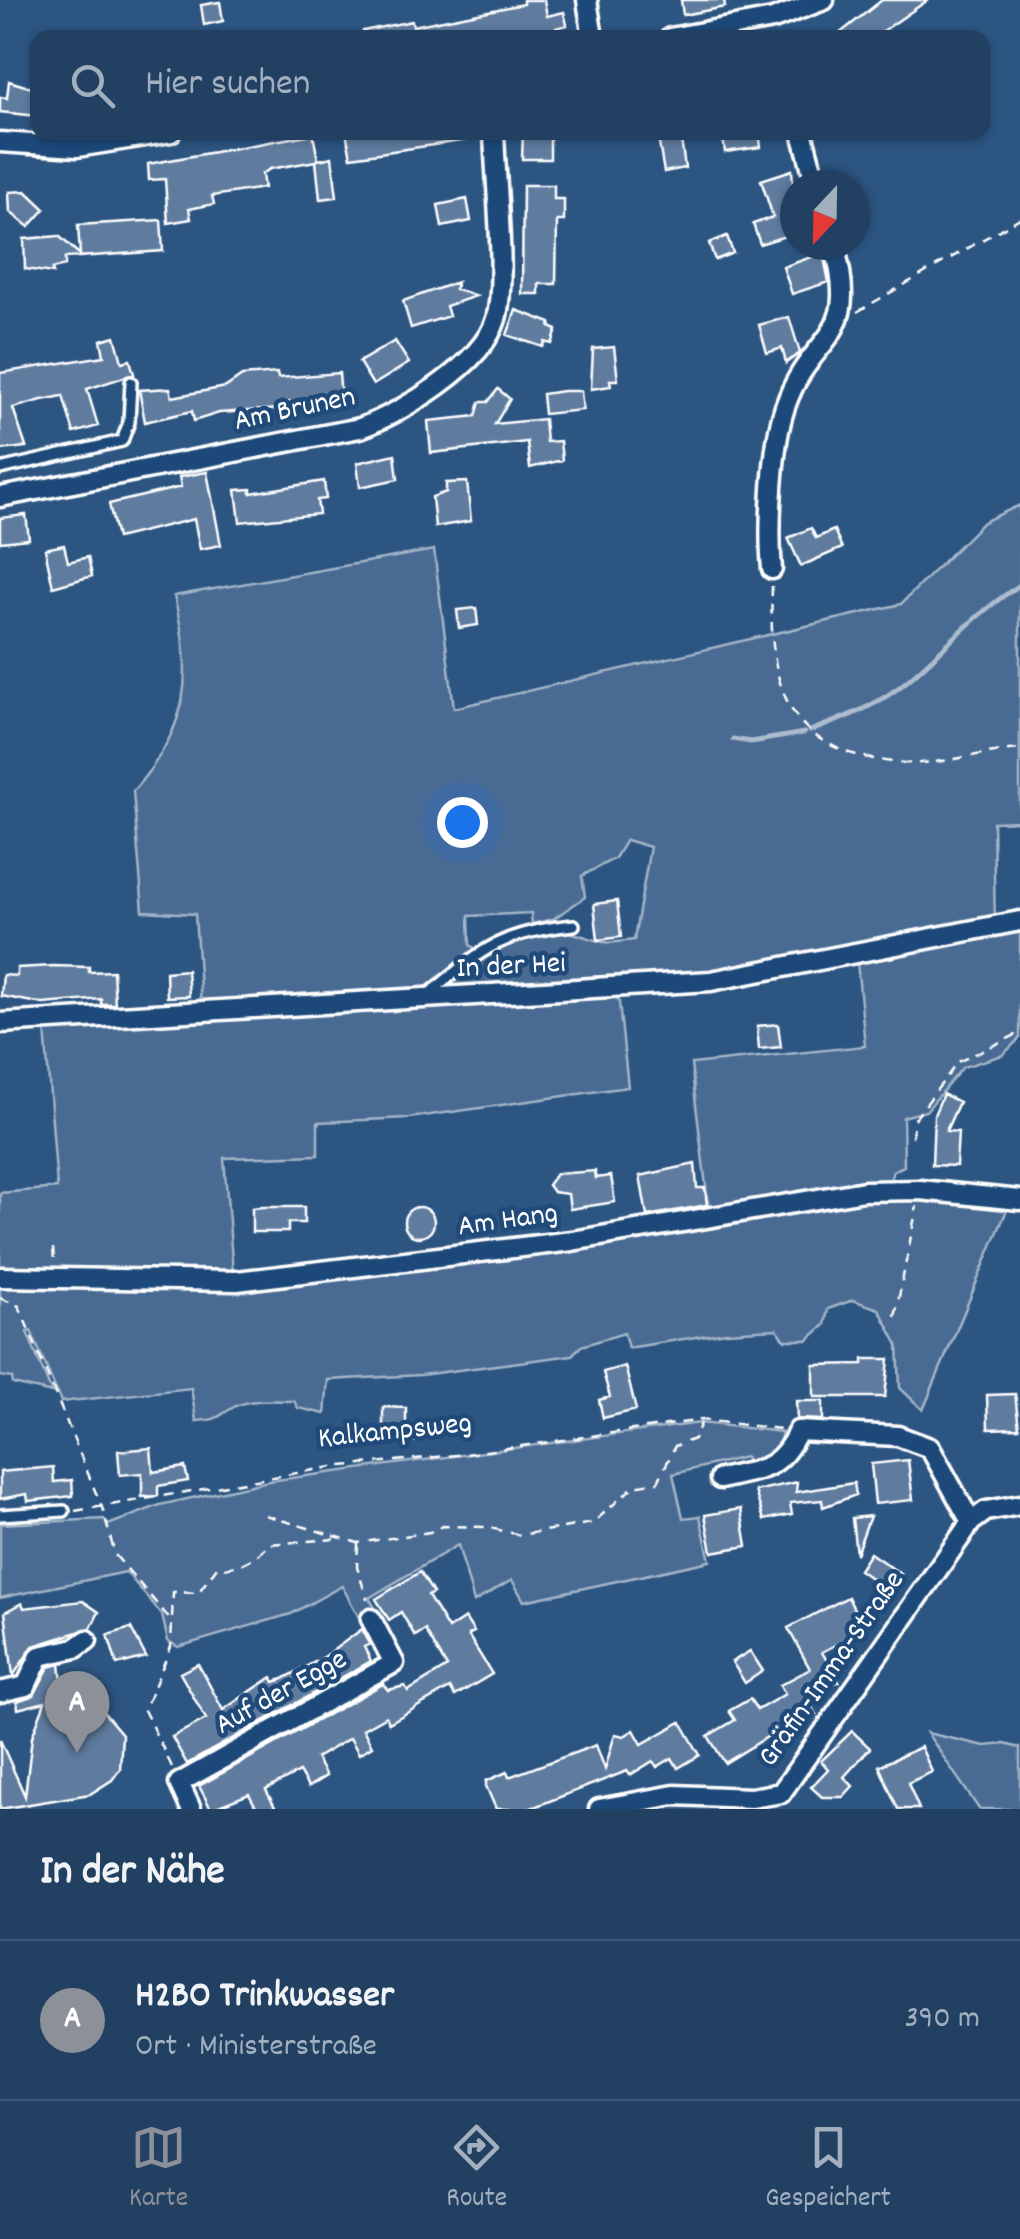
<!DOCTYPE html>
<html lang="de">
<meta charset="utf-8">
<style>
body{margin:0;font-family:Dekko,sans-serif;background:#2d4b6b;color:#f1f3f6}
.compass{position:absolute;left:780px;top:170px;width:90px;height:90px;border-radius:50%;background:#214062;box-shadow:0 2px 8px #0004;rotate:202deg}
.you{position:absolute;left:462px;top:822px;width:35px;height:35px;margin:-25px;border:8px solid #fff;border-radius:50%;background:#1a73e8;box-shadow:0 0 0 15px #1a73e833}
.badge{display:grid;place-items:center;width:65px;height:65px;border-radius:50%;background:#8c9099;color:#fff;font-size:32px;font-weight:700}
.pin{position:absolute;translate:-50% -82px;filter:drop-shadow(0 2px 5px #0008)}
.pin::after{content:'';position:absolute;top:52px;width:35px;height:30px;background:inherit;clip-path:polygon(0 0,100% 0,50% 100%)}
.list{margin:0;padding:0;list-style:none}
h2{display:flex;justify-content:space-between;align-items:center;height:130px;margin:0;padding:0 40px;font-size:42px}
h2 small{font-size:32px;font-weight:400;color:#a2afbe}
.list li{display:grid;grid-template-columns:65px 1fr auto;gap:30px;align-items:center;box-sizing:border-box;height:160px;padding:0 40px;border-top:2px solid #3e5977}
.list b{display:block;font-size:38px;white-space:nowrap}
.list p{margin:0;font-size:32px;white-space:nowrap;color:#a2afbe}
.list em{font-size:32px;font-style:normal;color:#a2afbe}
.icon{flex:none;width:55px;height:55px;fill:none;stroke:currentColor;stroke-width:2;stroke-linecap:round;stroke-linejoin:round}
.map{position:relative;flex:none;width:1020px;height:1809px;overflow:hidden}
.search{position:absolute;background:#214062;box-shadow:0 2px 8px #0004;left:30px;right:30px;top:30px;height:110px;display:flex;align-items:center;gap:25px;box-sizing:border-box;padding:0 35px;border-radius:20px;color:#a2afbe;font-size:38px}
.sheet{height:290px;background:#214062}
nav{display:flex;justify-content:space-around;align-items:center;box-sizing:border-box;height:140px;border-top:2px solid #3e5977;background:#214062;font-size:28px;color:#a2afbe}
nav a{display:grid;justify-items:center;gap:5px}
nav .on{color:#8c9099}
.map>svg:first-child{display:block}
.green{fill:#486b92;stroke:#a4b5c8;stroke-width:2.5;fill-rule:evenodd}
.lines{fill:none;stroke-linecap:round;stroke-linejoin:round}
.stream{stroke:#acbcce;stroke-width:5}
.building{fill:#5e7c9f;stroke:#fff;stroke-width:2.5}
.lane-casing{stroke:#fff;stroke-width:16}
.street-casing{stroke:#fff;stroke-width:25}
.path{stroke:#fff;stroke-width:2.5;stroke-dasharray:10 8;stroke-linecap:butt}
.lane{stroke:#1f4a7a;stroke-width:9}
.street{stroke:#1f4a7a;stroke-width:18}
.labels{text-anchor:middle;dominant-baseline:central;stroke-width:9;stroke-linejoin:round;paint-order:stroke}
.street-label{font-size:30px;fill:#fff;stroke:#1f4a7a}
</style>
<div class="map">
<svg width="1020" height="1809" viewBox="0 0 1020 1809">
<rect width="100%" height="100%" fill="#2c5582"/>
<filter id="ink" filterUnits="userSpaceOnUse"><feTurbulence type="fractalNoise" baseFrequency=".01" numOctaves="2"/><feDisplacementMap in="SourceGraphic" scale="20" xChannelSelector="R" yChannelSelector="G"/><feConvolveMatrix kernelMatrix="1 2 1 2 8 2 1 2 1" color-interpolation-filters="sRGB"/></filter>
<g filter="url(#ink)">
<path class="green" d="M 1020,505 L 1020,821 L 993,822 L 995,927 L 1020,925 L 1020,1038 L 1003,1055 L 963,1067 L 926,1111 L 903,1117 L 904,1166 L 893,1171 L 890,1182 C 830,1183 769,1202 709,1211 L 691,1064 L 865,1046 L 856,951 L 705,978 L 201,1005 L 195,914 L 143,911 L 133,791 C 190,726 194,677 174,596 L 434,550 L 454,708 L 901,604 L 983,522 ZM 626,840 L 650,847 L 634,940 C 599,945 604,942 573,933 C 544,924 508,940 483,954 L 470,945 L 469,916 L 531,913 L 532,924 L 553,919 L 585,897 L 582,876 L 615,858 Z
M 618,993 L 628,1087 L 409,1118 L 318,1122 L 318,1155 L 224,1158 L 233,1273 L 0,1270 L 0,1193 L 57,1188 L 45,1029 Z
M 930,1198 L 1009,1205 L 923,1410 L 900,1388 L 898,1345 L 879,1309 L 853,1300 L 828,1309 L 825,1325 L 808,1340 L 785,1340 L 777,1329 L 726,1332 L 628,1348 L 624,1333 L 581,1346 L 572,1355 L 421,1375 L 328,1380 L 325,1414 L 298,1408 L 294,1401 C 276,1401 250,1398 234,1407 C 216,1417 220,1420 196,1421 L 191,1388 L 61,1402 L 31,1331 L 27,1332 L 52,1393 L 13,1384 L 12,1378 L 0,1376 L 0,1282 L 244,1287 L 306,1282 L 866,1199 Z
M 700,1423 L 782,1432 C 777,1456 770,1460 748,1465 L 745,1457 L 673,1474 L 683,1518 L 700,1516 L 710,1561 L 524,1601 L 512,1580 L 474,1602 L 458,1545 L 369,1598 L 380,1616 L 364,1627 L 342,1586 L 291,1614 L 178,1647 L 168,1641 L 162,1615 L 126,1572 L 0,1598 L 0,1524 L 104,1519 L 108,1525 L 160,1505 L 269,1481 Z
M 927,1733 L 985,1746 L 1005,1744 L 1020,1748 L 1020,1809 L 979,1809 Z"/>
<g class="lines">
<path class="stream" d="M 810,731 C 845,718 879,705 907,681 C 947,647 974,614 1020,585
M 733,739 L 751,742 L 804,733"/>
</g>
<path class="building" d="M 523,0 L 544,0 L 547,16 L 564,12 L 567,25 L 556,28 L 557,33 L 535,38 L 363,38 L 363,31 L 412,21 L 413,26 L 523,4 Z
M 681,0 L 724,0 L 725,7 L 683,15 Z
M 882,0 L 928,0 L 873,38 L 834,38 Z
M 220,2 L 223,21 L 204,25 L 201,5 Z
M 9,81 L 38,90 L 38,116 L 0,112 L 0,97 L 7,98 Z
M 346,132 L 475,132 L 475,139 L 351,157 Z
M 523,132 L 550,132 L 550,159 L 522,159 Z
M 657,132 L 680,132 L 685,168 L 664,172 Z
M 722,132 L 759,132 L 761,147 L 725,152 Z
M 313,134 L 318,160 L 332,157 L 337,197 L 320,199 L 316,161 L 270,169 L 262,174 L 264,188 L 212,196 L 214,204 L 189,209 L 191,219 L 168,223 L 165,179 L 149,180 L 148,164 Z
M 792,170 L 795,210 L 786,214 L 792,234 L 760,244 L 753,224 L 773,217 L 761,180 Z
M 523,185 L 554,185 L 554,199 L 564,199 L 564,221 L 557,221 L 556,284 L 539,284 L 539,294 L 522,294 Z
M 26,191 L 45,209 L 29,227 L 10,212 L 9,192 Z
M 467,199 L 471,221 L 442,227 L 438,205 Z
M 161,220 L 163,251 L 65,258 L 65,266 L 52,269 L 53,273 L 25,269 L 24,239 L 59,236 L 80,255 L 78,225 Z
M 727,236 L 733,253 L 715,260 L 709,243 Z
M 823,253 L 829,282 L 792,294 L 783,267 Z
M 457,282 L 455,289 L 476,296 L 446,306 L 449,316 L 411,328 L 403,301 Z
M 516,310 L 551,323 L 550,327 L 557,330 L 552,344 L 545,342 L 543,347 L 507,335 Z
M 789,317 L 800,353 L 786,363 L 782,348 L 767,353 L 759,325 Z
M 115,336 L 122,362 L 130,360 L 134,374 L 87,389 L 98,426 L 74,433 L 63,396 L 42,400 L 13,408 L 26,447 L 0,450 L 0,373 L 104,356 L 101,340 Z
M 395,341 L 409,363 L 373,385 L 359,362 Z
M 614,347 L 618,380 L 610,380 L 611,386 L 591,389 L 593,349 Z
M 277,373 L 278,378 L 339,373 L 341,398 L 279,403 L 280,409 L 219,413 L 194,421 L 192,411 L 145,422 L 139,390 L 170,388 L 172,397 L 226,387 L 242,376 Z
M 498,389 L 510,399 L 495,424 L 544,419 L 546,442 L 560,441 L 562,460 L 530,468 L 527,442 L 431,453 L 428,421 L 476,416 L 480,402 L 488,402 Z
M 563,391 L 581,391 L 583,410 L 544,414 L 542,394 Z
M 395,454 L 398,479 L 360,487 L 357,463 Z
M 207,472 L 221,545 L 200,549 L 194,519 L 117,538 L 109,504 L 181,487 L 179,477 Z
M 324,481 L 326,499 L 317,500 L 319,514 L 240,522 L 236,490 L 251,489 L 251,493 Z
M 467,482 L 471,521 L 435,527 L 432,497 L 446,492 L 446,483 Z
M 26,515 L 29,539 L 0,542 L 0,518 Z
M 811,528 L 816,538 L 834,530 L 842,548 L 801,566 L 788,538 Z
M 64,545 L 68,562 L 88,557 L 92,576 L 53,587 L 45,549 Z
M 476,608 L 478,625 L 459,628 L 457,610 Z
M 617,901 L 621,937 L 598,940 L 594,904 Z
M 53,966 L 89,967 L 89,972 L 113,971 L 115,1004 L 101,1004 L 101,999 L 43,1004 L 1,996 L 3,975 L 17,976 L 17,968 Z
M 187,970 L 189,996 L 167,997 L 166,972 Z
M 778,1024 L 781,1047 L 759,1049 L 757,1026 Z
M 943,1094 L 959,1102 L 946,1131 L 958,1132 L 956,1166 L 932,1165 L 934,1115 Z
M 695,1164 L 697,1188 L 705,1188 L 707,1205 L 647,1216 L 640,1176 Z
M 595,1171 L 596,1178 L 611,1176 L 615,1202 L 570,1209 L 568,1194 L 553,1192 L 548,1185 L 556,1174 Z
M404 1222a15 15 0 1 1 30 0a15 15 0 1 1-30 0Z
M 263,1207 L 304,1207 L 304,1223 L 288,1223 L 288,1232 L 252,1232 L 252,1208 Z
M 863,1359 L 889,1359 L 885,1397 L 814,1397 L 814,1365 L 863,1364 Z
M 625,1366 L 636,1410 L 603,1418 L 599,1400 L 610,1397 L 603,1372 Z
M 1015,1394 L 1019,1428 L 988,1429 L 987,1395 Z
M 796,1401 L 823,1401 L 823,1420 L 797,1419 Z
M 383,1407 L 406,1408 L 406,1425 L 417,1425 L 417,1441 L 383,1441 Z
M 151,1448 L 153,1472 L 185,1467 L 188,1481 L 158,1486 L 158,1496 L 142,1497 L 142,1473 L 120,1475 L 118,1451 Z
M 908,1460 L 913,1500 L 875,1504 L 871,1464 Z
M 53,1467 L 54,1482 L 72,1480 L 73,1496 L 28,1501 L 27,1494 L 0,1499 L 0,1472 Z
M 797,1482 L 796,1492 L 854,1483 L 856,1495 L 823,1507 L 822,1500 L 790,1503 L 792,1514 L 764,1520 L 755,1491 Z
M 741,1509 L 747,1546 L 712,1552 L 705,1515 Z
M 870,1516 L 866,1527 L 856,1554 L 852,1518 Z
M 870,1553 L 901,1574 L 889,1591 L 859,1570 Z
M 420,1572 L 433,1593 L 428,1596 L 448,1629 L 465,1618 L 474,1632 L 468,1635 L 492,1674 L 455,1696 L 450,1688 L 389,1723 L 386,1716 L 363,1729 L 372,1746 L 359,1754 L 350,1738 L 316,1758 L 326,1776 L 308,1787 L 299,1772 L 266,1790 L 276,1809 L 257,1809 L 249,1794 L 211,1809 L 199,1786 L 383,1684 L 388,1690 L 405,1686 L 408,1691 L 447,1667 L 425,1630 L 415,1636 L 401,1612 L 389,1620 L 376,1599 Z
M 848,1597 L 864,1630 L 822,1652 L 839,1682 L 828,1682 L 805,1695 L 816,1715 L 776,1741 L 772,1734 L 725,1763 L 708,1736 L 735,1720 L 729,1711 L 750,1699 L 757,1710 L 785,1694 L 780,1685 L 810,1669 L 788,1628 Z
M 83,1601 L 99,1612 L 91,1628 L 33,1646 L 13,1676 L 5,1612 L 22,1603 L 24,1608 Z
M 131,1628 L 146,1657 L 117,1665 L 108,1635 Z
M 362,1629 L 370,1644 L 364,1647 L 371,1661 L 187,1764 L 172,1737 L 206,1719 L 180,1673 L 198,1664 L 223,1710 L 272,1677 L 275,1682 L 283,1679 L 324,1657 Z
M 750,1651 L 763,1671 L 745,1683 L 732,1662 Z
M 60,1664 L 64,1701 L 99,1707 L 122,1734 L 120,1769 L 112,1780 L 90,1794 L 0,1809 L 0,1740 L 25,1796 L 32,1737 L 45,1702 L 18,1709 L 17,1701 L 34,1695 L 49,1667 Z
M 681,1722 L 700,1755 L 678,1768 L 672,1758 L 657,1767 L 653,1761 L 630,1775 L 627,1771 L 529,1809 L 496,1809 L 486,1786 L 486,1781 L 507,1772 L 509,1777 L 596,1745 L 605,1769 L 615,1734 L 624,1736 L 634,1730 L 642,1744 Z
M 852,1731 L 870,1748 L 844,1777 L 853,1786 L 843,1797 L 822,1797 L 811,1787 L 828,1769 L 821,1761 Z
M 921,1747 L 932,1772 L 908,1783 L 919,1809 L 898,1809 L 879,1766 Z"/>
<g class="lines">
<g class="lane-casing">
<path id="lane" d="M 0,469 L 122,441 L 129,422 L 131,382
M 430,993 C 485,947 500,933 574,925
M 0,1515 L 64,1511"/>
</g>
<g class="street-casing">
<path id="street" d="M 587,0 L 593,38
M 670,38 L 773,19 L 824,0
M 802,132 L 816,185
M 0,142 L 77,147 L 171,132
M 0,497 L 360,428 C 402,413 483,364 496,319 C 507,281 495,177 494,132
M 772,569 C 768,528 772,445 785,407 C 811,330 862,345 834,245
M 0,1023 L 711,981 L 1020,921
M 0,1277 L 237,1281 L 572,1241 L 864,1191 L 920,1190 L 1020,1200
M 720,1479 C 760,1469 779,1472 798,1431 L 898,1436 L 930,1448 L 971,1522
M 0,1692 L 26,1686 L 40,1656 L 76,1648 L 87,1640
M 191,1809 L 179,1783 L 394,1663 L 371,1619
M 599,1809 L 674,1795 L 751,1798 L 781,1793 L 971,1522 L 986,1511 L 1020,1505"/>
</g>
<path class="path" d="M 857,312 L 1020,218
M 772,586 C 768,692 787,755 906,763 C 943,765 983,751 1020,749
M 912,1137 L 914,1120 L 958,1062 L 1020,1033
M 53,1248 L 54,1261
M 0,1298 L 19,1306 L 103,1510 L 115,1555 L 169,1618
M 895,1317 L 917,1206
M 75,1511 L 332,1467 L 466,1454 L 702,1420 L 780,1429
M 265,1515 L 358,1543 L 430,1532 L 442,1526 L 486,1527 L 520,1535 L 593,1523 L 634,1486 L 658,1482 L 675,1446 L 694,1439 L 701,1423
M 358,1544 L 357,1567 L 367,1599
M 172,1767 L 144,1710 L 171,1647 L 173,1592 L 198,1593 L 217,1567 C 235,1571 258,1557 270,1544 L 335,1539"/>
<use href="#lane" class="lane"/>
<use href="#street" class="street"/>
</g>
</g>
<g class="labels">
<g class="street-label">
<text transform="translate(295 411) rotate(-12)">Am Brunen</text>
<text transform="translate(511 968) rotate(-3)">In der Hei</text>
<text transform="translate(508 1222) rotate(-8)">Am Hang</text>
<text transform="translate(395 1433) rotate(-6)">Kalkampsweg</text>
<text transform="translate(833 1670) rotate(-55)">Gräfin-Imma-Straße</text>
<text transform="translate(282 1694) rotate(-29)">Auf der Egge</text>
</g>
</g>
</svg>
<svg class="compass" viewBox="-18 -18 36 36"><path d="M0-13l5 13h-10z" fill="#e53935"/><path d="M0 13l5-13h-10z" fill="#a2afbe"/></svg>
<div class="you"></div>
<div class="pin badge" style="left:77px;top:1753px">A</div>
<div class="search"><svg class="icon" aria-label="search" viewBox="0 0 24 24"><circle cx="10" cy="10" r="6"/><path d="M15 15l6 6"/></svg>Hier suchen</div>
</div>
<section class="sheet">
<h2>In der Nähe<small></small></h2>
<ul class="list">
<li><span class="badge">A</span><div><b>H2BO Trinkwasser</b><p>Ort · Ministerstraße</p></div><em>390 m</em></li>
</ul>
</section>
<nav>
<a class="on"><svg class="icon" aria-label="map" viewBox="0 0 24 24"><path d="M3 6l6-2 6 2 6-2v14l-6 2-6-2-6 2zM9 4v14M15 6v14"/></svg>Karte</a>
<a><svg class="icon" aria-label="directions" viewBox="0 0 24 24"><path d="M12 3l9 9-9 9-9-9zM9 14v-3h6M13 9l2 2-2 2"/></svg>Route</a>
<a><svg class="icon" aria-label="saved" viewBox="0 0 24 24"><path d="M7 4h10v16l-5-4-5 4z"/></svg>Gespeichert</a>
</nav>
